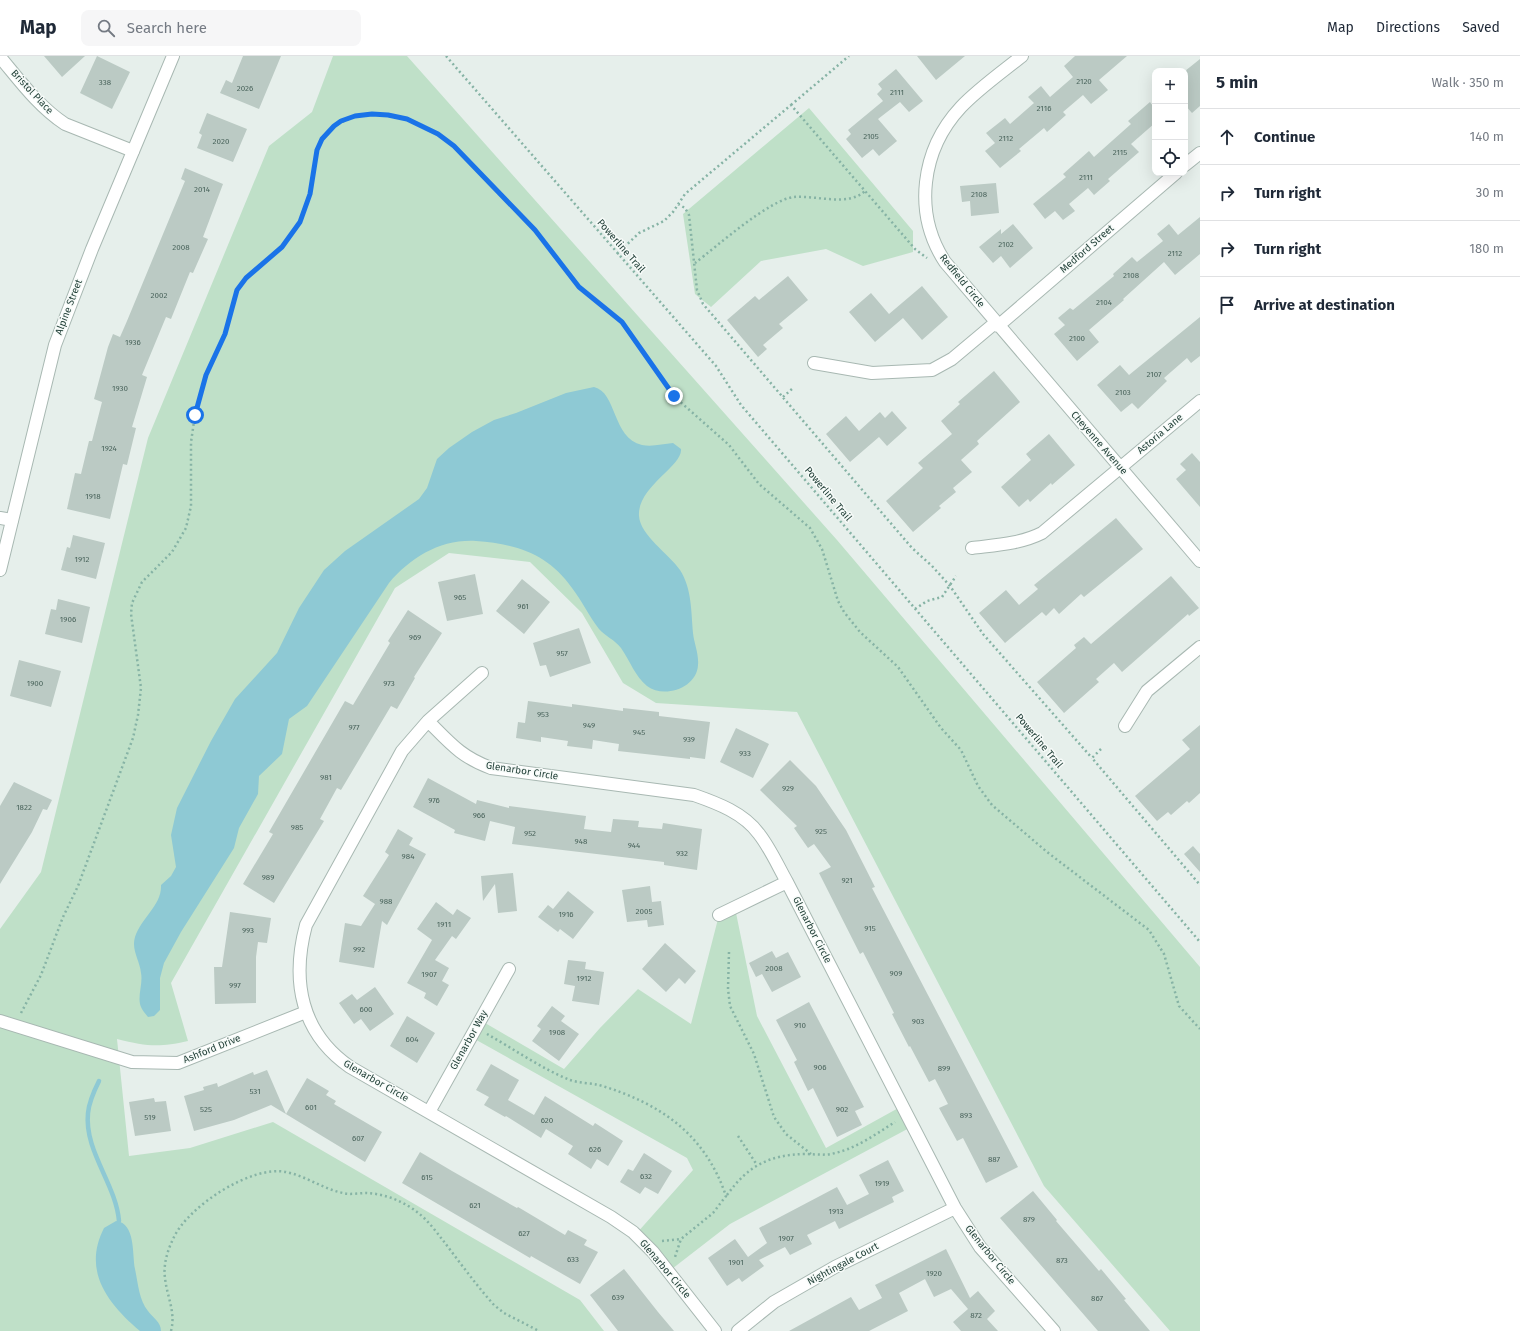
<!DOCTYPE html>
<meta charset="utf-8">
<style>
body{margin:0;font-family:"Fira Sans",sans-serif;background:#f6f6f7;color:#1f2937}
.controls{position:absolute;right:12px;top:12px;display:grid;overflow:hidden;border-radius:8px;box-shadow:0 4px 16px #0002}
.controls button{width:36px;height:36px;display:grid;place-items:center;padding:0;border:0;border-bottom:1px solid #e0e1e3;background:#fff;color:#1f2937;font:20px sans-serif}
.stop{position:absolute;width:12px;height:12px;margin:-9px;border:3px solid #1a73e8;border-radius:50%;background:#fff}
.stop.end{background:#1a73e8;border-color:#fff;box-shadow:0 1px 4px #0008}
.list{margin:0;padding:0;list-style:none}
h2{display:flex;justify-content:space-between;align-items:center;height:52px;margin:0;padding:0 16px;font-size:17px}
h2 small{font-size:13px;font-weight:400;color:#747a83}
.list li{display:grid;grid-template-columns:26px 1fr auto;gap:12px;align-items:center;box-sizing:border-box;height:56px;padding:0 16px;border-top:1px solid #e0e1e3}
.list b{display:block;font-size:15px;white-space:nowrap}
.list em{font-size:13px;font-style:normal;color:#747a83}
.icon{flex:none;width:22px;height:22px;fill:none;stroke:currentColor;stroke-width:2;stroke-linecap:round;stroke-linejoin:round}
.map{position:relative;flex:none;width:1200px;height:1275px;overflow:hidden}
header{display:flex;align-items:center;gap:24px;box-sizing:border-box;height:56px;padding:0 20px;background:#fff;border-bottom:1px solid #e0e1e3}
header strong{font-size:19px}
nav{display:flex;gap:22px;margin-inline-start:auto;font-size:14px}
.search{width:280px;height:36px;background:#f6f6f7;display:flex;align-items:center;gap:10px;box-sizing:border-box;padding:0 14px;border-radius:8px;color:#747a83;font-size:15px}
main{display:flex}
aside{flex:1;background:#fff}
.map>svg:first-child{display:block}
.green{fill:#bfe0c8}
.water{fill:#8ec9d4}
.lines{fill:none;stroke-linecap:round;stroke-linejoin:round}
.stream{stroke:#8ec9d4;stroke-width:4.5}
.building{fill:#bbcac4}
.minor-casing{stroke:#a8b8b2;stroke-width:14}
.tertiary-casing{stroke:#a8b8b2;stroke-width:14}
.path{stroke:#86b3a5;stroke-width:2.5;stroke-dasharray:2 3;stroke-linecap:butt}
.minor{stroke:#fff;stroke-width:12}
.tertiary{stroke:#fff;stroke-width:12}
.route{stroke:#1a73e8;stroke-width:5}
.labels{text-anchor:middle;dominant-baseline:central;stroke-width:3;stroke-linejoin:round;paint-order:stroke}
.number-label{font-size:8px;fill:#4a645c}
.street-label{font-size:10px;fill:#24423a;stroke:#f7fbf9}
</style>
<header>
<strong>Map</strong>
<div class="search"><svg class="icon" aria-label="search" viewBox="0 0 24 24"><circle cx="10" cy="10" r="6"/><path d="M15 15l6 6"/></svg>Search here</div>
<nav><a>Map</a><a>Directions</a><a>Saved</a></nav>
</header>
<main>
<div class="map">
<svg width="1200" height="1275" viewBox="0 0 1200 1275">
<rect width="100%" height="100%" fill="#e6efeb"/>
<path class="green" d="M 333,0 L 407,0 L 837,484 L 1200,911 L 1200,1275 L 1170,1275 L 1044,1130 L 797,656 L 656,647 L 623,627 L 582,557 L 530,506 L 449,497 L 395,532 L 171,927 L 188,985 C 158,992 146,990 117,983 L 129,1100 L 190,1092 L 273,1066 L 580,1244 L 604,1275 L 0,1275 L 0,873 L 41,816 L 148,382 L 269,90 L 312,56 Z
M 809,52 L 913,175 L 913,196 L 863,210 L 826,193 L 761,205 L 711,251 L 695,238 L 683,158 Z
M 735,852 L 757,960 L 826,1092 L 902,1050 L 913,1070 L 730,1168 L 668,1216 L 636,1178 L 693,1114 L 687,1102 L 471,981 L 480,964 L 564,1013 L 600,972 L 638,933 L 691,968 L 719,859 Z"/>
<path class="water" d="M 594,331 C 617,336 612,382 642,389 C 652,391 663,388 673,387 L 681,393 C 683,410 637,431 639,460 C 640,479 669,498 680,514 C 692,533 691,555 693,577 C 694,587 699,598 698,609 C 697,632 664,643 647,630 C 635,620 630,605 621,592 C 615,584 605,580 599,573 C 589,560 582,545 572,532 C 548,498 517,488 476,485 C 441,483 411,501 389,527 L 307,650 L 289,663 L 282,698 L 259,720 L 258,738 L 239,772 L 234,792 L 181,876 L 164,907 L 160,922 L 160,954 L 154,960 L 148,961 C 145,957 141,953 140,948 C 138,938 143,927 141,917 C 140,905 131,894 135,881 C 141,862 162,849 161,829 L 171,820 L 176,811 L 171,779 L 177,752 L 211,685 L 235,643 L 277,597 L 299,552 L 324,514 L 345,495 L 419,443 L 427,432 L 437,403 L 449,392 L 472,376 L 494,364 L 516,357 L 566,337 Z
M 116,1165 C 136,1167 132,1199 135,1213 C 138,1227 139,1244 148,1255 C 153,1262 161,1266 161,1275 L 140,1275 C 108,1248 82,1215 104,1172 Z"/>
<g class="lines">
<path class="stream" d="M 99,1025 C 94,1035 89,1046 88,1057 C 84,1095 116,1128 119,1165"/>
</g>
<path class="building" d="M 44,0 L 85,0 L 62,21 Z
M 97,0 L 130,16 L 112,53 L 80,37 Z
M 243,0 L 281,0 L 259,53 L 220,37 L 226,24 L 232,27 Z
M 917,0 L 965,0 L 936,24 Z
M 1075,0 L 1127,0 L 1099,24 L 1108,34 L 1091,48 L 1083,39 L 1063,56 L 1066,59 L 1047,76 L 1044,72 L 1019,93 L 1021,95 L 1000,112 L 985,95 L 995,87 L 986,77 L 1005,62 L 1010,68 L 1034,47 L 1028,41 L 1041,30 L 1050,41 L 1073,21 L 1064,10 Z
M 1200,3 L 1200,50 L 1192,57 L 1185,49 L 1185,15 Z
M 896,13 L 923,45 L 909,56 L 900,46 L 878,63 L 897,85 L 879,100 L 873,93 L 862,102 L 846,83 L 851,78 L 848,74 L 883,45 L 877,38 L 882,33 L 878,28 Z
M 1150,46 L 1155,53 L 1155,67 L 1131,88 L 1139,96 L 1108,123 L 1110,125 L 1094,139 L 1088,132 L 1069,148 L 1075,155 L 1063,164 L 1055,155 L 1045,163 L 1033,148 L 1066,121 L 1063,118 L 1089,95 L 1094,101 L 1131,68 L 1128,65 Z
M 207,57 L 247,73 L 233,106 L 197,92 L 202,79 L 199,77 Z
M 185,112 L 223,128 L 203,181 L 208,183 L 193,217 L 190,216 L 171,263 L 166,261 L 142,319 L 147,321 L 132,371 L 136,372 L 127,409 L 123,408 L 110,463 L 67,453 L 75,417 L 81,418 L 89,385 L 92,385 L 102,346 L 94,343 L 108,291 L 113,278 L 120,281 L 127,265 L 185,125 L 181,123 Z
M 996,127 L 999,157 L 971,160 L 970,145 L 962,146 L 960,130 Z
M 1200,161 L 1200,198 L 1175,219 L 1164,206 L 1123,243 L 1124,244 L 1089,274 L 1099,286 L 1077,305 L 1054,278 L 1065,269 L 1058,262 L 1070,252 L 1073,254 L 1114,220 L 1113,218 L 1132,201 L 1137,206 L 1163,185 L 1157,178 L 1169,168 L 1178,179 Z
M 1013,168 L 1033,192 L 1010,212 L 1001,200 L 993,207 L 979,191 L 1001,173 L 1001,178 Z
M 788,220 L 808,244 L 779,268 L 783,272 L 763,289 L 767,293 L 758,301 L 727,264 L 755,240 L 759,244 Z
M 922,230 L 948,261 L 922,284 L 903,262 L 875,286 L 849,256 L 871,237 L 889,258 Z
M 1200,261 L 1200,300 L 1191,307 L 1187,302 L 1164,322 L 1167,325 L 1138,353 L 1132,347 L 1121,356 L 1097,329 L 1120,309 L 1129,319 Z
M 994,315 L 1020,346 L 977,385 L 979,388 L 961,404 L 972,416 L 953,432 L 956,436 L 939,450 L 941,452 L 913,476 L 886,445 L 923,412 L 918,407 L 952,378 L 941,365 L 960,348 L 958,346 Z
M 892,355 L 907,372 L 887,390 L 879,381 L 850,406 L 826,378 L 846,360 L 859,375 L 880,356 L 885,362 Z
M 1049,378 L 1075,409 L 1052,429 L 1051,427 L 1030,446 L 1028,443 L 1019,451 L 1001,431 L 1031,404 L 1026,398 Z
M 1192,397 L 1200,406 L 1200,451 L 1176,423 L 1186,414 L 1180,408 Z
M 1116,462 L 1143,493 L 1084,541 L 1081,538 L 1059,558 L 1054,552 L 1046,560 L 1042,556 L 1005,587 L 979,557 L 1006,534 L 1019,549 L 1038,533 L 1034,529 Z
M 73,479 L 105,487 L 96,523 L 61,514 L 67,491 L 70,492 Z
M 475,518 L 483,558 L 447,565 L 438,526 Z
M 1171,520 L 1199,552 L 1189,560 L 1188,558 L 1122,616 L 1114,607 L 1096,623 L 1099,626 L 1064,657 L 1037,626 L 1076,592 L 1074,589 L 1084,581 L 1091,588 Z
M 522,523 L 550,546 L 524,578 L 496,555 Z
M 58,543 L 90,551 L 82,587 L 45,578 L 51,553 L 56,554 Z
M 408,554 L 442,577 L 414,621 L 415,622 L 397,653 L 391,650 L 341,734 L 337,732 L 320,763 L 324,765 L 274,847 L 243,828 L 273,778 L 269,776 L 345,645 L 353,649 L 390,587 L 388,585 Z
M 579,572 L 591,607 L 550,621 L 546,609 L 540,610 L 533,587 Z
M 19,604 L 61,615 L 51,651 L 10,640 Z
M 528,645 L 572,651 L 572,648 L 623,655 L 623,652 L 659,656 L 659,660 L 710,666 L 705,703 L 690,701 L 690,703 L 618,695 L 619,688 L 593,684 L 592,693 L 567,690 L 568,685 L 541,681 L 541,686 L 516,682 L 518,666 L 525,667 Z
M 1200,669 L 1200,737 L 1189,747 L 1187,745 L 1171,759 L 1168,756 L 1157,765 L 1135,740 L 1190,693 L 1182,684 Z
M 736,672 L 769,688 L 753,722 L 720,706 Z
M 790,704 L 816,730 L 846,774 L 875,831 L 872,832 L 1018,1111 L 986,1127 L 963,1082 L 957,1085 L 939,1052 L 948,1048 L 935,1023 L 929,1026 L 910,990 L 909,991 L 892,958 L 894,957 L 863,896 L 860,898 L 819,817 L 831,811 L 814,788 L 808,792 L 794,772 L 797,770 L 760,734 Z
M 428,722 L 476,748 L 477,744 L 509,752 L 509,750 L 586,760 L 584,773 L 611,776 L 613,763 L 639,765 L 638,771 L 662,773 L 663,767 L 702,773 L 697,814 L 664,809 L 664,806 L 512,788 L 515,771 L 490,765 L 485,785 L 454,777 L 455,774 L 413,751 Z
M 14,726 L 52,744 L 47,754 L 43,753 L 32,776 L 0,828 L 0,750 Z
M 398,773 L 413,782 L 409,789 L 426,798 L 387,869 L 382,865 L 374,912 L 339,906 L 345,867 L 361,870 L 375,848 L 363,840 L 389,799 L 385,796 Z
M 1193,790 L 1200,798 L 1200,816 L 1184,798 Z
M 513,817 L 517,855 L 498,857 L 495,828 L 483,845 L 481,820 Z
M 650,830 L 652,846 L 661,845 L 664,869 L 648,871 L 647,864 L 627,866 L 622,834 Z
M 568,835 L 594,856 L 573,883 L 560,873 L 558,876 L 538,861 L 548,849 L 553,853 Z
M 436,846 L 453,859 L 457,853 L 471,862 L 456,883 L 452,880 L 435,904 L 449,912 L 442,925 L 449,929 L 437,950 L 424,942 L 426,937 L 407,927 L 432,884 L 417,873 Z
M 230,856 L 271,862 L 267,887 L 258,886 L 256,901 L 256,947 L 215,948 L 214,911 L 222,911 Z
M 665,887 L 696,915 L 685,928 L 679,922 L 666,936 L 642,913 Z
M 772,895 L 776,902 L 788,896 L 801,921 L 772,936 L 762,918 L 756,921 L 749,907 Z
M 568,904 L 586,906 L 585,913 L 604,916 L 599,949 L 572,945 L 575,930 L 564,928 Z
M 375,931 L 394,958 L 370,975 L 361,963 L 354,968 L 339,947 L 352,938 L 357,944 Z
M 809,946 L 864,1051 L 855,1055 L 862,1069 L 837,1081 L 813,1032 L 808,1035 L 794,1006 L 797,1004 L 776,964 Z
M 552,950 L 565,960 L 561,965 L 579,978 L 559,1005 L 532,985 L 541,973 L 537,970 Z
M 407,960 L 435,977 L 417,1007 L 390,990 Z
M 491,1008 L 519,1024 L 508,1044 L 534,1059 L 545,1040 L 593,1070 L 595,1067 L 623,1085 L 608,1110 L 597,1103 L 591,1113 L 568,1098 L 573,1090 L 546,1073 L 541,1082 L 506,1060 L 505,1061 L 484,1049 L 489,1041 L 476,1034 Z
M 267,1014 L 286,1058 L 307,1022 L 329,1035 L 326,1039 L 336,1045 L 334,1048 L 382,1076 L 365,1106 L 271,1049 L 234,1064 L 194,1075 L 184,1040 L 204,1034 L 203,1031 L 217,1027 L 218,1031 L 253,1016 L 254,1019 Z
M 154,1042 L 155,1046 L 166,1045 L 171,1075 L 135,1080 L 129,1046 Z
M 420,1096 L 452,1115 L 517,1152 L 518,1151 L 565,1179 L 568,1174 L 587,1184 L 584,1189 L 598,1196 L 580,1228 L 531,1200 L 530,1202 L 402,1127 Z
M 644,1097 L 672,1115 L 658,1138 L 645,1131 L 640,1138 L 620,1126 L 628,1113 L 633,1115 Z
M 888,1104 L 904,1135 L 892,1141 L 894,1146 L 839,1173 L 835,1165 L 807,1179 L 812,1188 L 790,1199 L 785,1191 L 759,1204 L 764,1210 L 742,1226 L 739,1222 L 727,1230 L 708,1202 L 735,1183 L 748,1201 L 767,1187 L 759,1172 L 837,1131 L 847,1149 L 869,1138 L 859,1119 Z
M 1033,1135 L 1057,1164 L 1056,1165 L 1099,1215 L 1101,1213 L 1126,1243 L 1124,1244 L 1150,1275 L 1098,1275 L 1000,1162 Z
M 946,1193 L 970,1242 L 978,1235 L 995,1255 L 987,1263 L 998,1275 L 961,1275 L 953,1266 L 968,1253 L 951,1233 L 934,1241 L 925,1223 L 899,1237 L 908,1255 L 869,1275 L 789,1275 L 851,1241 L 859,1254 L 882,1242 L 875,1229 Z
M 624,1213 L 658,1256 L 674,1275 L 618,1275 L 590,1239 Z"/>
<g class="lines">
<g class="minor-casing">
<path id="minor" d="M 1022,0 C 1002,16 978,33 961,51 C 921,94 913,157 945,206 L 1200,505
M 0,1 C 20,25 39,51 65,68 L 133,95
M 1185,109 L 1200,97
M 998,270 L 1176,117
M 814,307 L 872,317 L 932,314 L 952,303 L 995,267
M 0,462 L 12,464
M 972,492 C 996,489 1020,488 1042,477 L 1200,345
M 428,665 L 482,617
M 1125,670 L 1147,635 L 1200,591
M 719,859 L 787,826
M 0,965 L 132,1006 L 178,1007 L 306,956
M 429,1056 L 509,913
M 715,1275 L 653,1196 L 633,1176 L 611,1161 L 350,1011 C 301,977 291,925 306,869 L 402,695 L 428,665 C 450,687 461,701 491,712 L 694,739 C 717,747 744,757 759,778 C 770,792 778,810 787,826 L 955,1152 L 980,1191 L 1054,1275
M 738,1275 L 774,1246 L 835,1211 L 955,1152"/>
</g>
<g class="tertiary-casing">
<path id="tertiary" d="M 0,514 L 55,289 L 92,193 L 173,0"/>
</g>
<path class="path" d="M 446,0 L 716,310 L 741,349 L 1200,886
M 791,49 L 849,0
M 678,148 L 685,152 L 689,159 L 697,234 L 703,248 L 912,492 L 932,510 L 950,530 L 983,578 L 1092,702
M 617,198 L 639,177 L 664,165 L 673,156 L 685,138 L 791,49 L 915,193 L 927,202
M 695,207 C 716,191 770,143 794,141 C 816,139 848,151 865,135
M 783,341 L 793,332
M 915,553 L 927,545 L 942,541 L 956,520
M 1101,693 L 1092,702 L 1200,829
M 729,896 L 728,933 L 730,950 L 754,998 L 774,1061 L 786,1078 L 811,1098
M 21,957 L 41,919 L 63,861 L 78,830 L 133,682 L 138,659 L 141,632 L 131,558 L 132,547 L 142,526 L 172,496 L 186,472 L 191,450 L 191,386 L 195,359 L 206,319 L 225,278 L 237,234 L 246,222 L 282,191 L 300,166 L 310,138 L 317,94 L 320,85 L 334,70 L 355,60 L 380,58 L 407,63 L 438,78 L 454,90 L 535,174 L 579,231 L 622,266 L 677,343 L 729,389 L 759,428 L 810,472 L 822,493 L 838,545 L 844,556 L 860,576 L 898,611 L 941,672 L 961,694 L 978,730 L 992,749 L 1047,796 L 1149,874 L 1164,898 L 1179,950 L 1200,973
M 487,978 C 512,992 544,1014 570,1024 C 579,1027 590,1027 599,1029 C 660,1047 705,1078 726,1140 L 713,1157 L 681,1183 L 675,1201
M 738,1080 L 757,1109
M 727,1139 C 748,1110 768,1099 805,1098 C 815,1098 825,1100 835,1097 C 857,1092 876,1078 895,1066
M 662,1185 L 681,1183
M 171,1275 C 176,1256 167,1241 165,1222 C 163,1208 168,1193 174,1181 C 189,1150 251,1109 286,1116 C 306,1120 323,1133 343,1137 C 350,1139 359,1137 367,1137 C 385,1138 403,1145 417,1156 C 428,1164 437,1177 445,1187 C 461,1208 477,1230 494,1249 L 504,1257 L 539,1275"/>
<use href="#minor" class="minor"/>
<use href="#tertiary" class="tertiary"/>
</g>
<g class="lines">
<path class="route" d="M 195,359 L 206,319 L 225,278 L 237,234 L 246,222 L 282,191 L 300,166 L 310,138 L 317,94 L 322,83 L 334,70 L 341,65 L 355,60 L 372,58 L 388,59 L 407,63 L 438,78 L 454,90 L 535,174 L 579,231 L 622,266 L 674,340"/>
</g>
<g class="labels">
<g class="number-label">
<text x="1084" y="25">2120</text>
<text x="105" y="26">338</text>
<text x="245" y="32">2026</text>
<text x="897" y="36">2111</text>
<text x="1044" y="52">2116</text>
<text x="871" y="80">2105</text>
<text x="1006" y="82">2112</text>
<text x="221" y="85">2020</text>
<text x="1120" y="96">2115</text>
<text x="1086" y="121">2111</text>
<text x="202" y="133">2014</text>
<text x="979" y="138">2108</text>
<text x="1006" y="188">2102</text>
<text x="181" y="191">2008</text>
<text x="1175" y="197">2112</text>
<text x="1131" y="219">2108</text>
<text x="159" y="239">2002</text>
<text x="1104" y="246">2104</text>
<text x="1077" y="282">2100</text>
<text x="133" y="286">1936</text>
<text x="1154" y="318">2107</text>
<text x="120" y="332">1930</text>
<text x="1123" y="336">2103</text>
<text x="109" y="392">1924</text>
<text x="93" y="440">1918</text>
<text x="82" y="503">1912</text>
<text x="460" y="541">965</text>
<text x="523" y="550">961</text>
<text x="68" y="563">1906</text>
<text x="415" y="581">969</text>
<text x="562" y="597">957</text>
<text x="35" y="627">1900</text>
<text x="389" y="627">973</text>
<text x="543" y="658">953</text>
<text x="589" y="669">949</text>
<text x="354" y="671">977</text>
<text x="639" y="676">945</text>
<text x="689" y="683">939</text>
<text x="745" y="697">933</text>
<text x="326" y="721">981</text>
<text x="788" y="732">929</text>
<text x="434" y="744">976</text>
<text x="24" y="751">1822</text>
<text x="479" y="759">966</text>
<text x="297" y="771">985</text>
<text x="821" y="775">925</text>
<text x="530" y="777">952</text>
<text x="581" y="785">948</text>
<text x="634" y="789">944</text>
<text x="682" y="797">932</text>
<text x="408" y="800">984</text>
<text x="268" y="821">989</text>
<text x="847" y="824">921</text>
<text x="386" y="845">988</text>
<text x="644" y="855">2005</text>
<text x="566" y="858">1916</text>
<text x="444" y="868">1911</text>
<text x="870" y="872">915</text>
<text x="248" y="874">993</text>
<text x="359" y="893">992</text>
<text x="774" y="912">2008</text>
<text x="896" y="917">909</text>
<text x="429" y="918">1907</text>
<text x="584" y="922">1912</text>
<text x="235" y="929">997</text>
<text x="366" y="953">600</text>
<text x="918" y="965">903</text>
<text x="800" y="969">910</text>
<text x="557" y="976">1908</text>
<text x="412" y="983">604</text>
<text x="820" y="1011">906</text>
<text x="944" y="1012">899</text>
<text x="255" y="1035">531</text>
<text x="311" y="1051">601</text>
<text x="206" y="1053">525</text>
<text x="842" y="1053">902</text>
<text x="966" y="1059">893</text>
<text x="150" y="1061">519</text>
<text x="547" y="1064">620</text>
<text x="358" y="1082">607</text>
<text x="595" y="1093">626</text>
<text x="994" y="1103">887</text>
<text x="646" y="1120">632</text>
<text x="427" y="1121">615</text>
<text x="882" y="1127">1919</text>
<text x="475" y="1149">621</text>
<text x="836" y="1155">1913</text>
<text x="1029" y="1163">879</text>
<text x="524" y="1177">627</text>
<text x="786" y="1182">1907</text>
<text x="573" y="1203">633</text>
<text x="1062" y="1204">873</text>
<text x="736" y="1206">1901</text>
<text x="934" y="1217">1920</text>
<text x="618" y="1241">639</text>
<text x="1097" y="1242">867</text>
<text x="976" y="1259">872</text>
</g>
<g class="street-label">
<text transform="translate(32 36) rotate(47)">Bristol Place</text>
<text transform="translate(621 190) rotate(49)">Powerline Trail</text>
<text transform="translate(1087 193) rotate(-41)">Medford Street</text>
<text transform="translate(962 225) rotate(51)">Redfield Circle</text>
<text transform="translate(69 251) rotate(-69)">Alpine Street</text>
<text transform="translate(1160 378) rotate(-40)">Astoria Lane</text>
<text transform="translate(1099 387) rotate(49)">Cheyenne Avenue</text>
<text transform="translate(828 438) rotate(50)">Powerline Trail</text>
<text transform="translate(1039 685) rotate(50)">Powerline Trail</text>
<text transform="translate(522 715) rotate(9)">Glenarbor Circle</text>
<text transform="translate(812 874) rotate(63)">Glenarbor Circle</text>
<text transform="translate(469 984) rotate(-61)">Glenarbor Way</text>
<text transform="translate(212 993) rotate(-22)">Ashford Drive</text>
<text transform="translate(376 1025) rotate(30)">Glenarbor Circle</text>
<text transform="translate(990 1199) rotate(51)">Glenarbor Circle</text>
<text transform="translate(843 1208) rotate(-28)">Nightingale Court</text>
<text transform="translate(665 1213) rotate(50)">Glenarbor Circle</text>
</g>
</g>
</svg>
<div class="controls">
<button>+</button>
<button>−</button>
<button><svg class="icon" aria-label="locate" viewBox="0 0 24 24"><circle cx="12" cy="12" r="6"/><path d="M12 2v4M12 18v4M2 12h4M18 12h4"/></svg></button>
</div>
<div class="stop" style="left:195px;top:359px"></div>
<div class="stop end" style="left:674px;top:340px"></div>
</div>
<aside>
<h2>5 min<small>Walk · 350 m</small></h2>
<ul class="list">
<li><svg class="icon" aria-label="ahead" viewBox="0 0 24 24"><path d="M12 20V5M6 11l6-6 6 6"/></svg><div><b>Continue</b></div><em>140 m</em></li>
<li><svg class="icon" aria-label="right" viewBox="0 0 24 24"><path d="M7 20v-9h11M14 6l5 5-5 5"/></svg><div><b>Turn right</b></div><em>30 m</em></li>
<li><svg class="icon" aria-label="right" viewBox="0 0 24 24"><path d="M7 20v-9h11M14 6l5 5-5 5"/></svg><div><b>Turn right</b></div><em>180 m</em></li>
<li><svg class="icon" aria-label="arrive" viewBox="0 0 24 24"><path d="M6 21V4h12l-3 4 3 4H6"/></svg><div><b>Arrive at destination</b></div></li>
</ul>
</aside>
</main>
